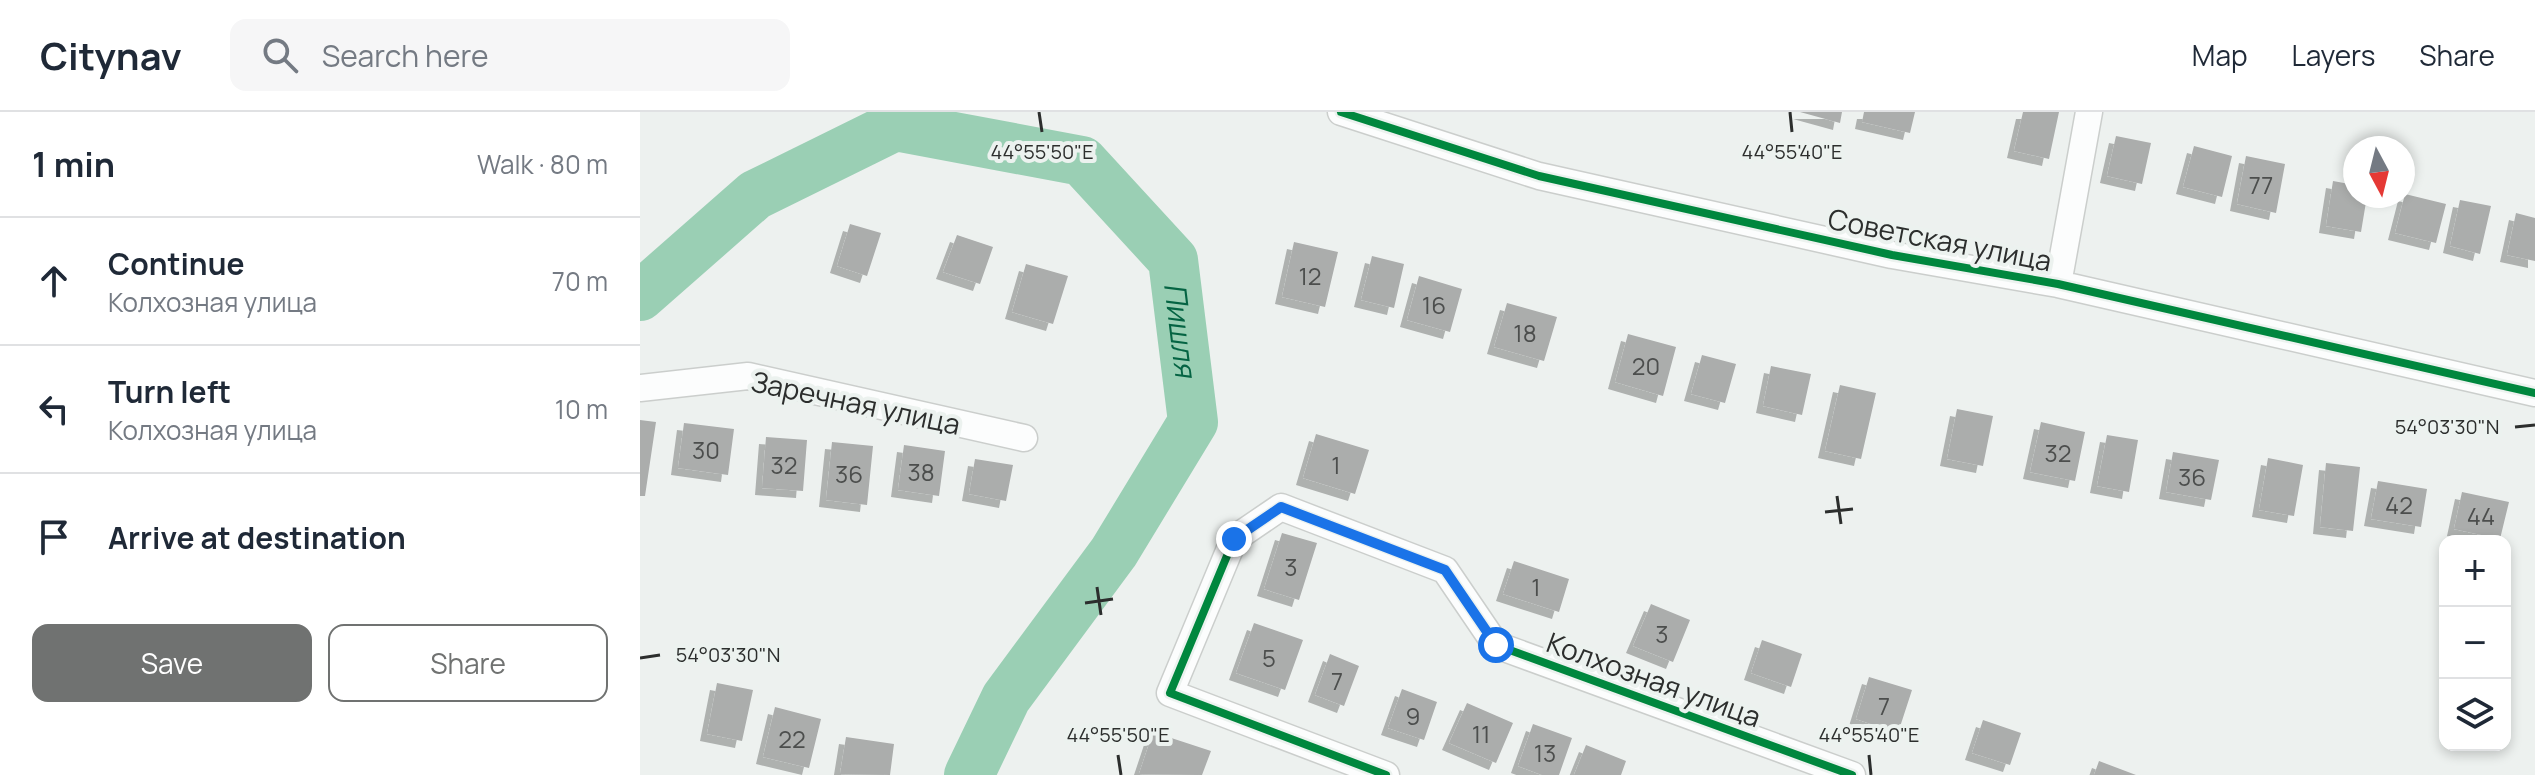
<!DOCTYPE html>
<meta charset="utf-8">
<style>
body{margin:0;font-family:Manrope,sans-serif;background:#f6f6f7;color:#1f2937}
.controls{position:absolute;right:24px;bottom:24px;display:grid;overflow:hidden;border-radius:16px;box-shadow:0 4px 12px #0003}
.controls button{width:72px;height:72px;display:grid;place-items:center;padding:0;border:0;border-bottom:2px solid #e0e1e3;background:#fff;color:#1f2937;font:40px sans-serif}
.compass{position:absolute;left:1703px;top:24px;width:72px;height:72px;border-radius:50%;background:#fff;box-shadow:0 4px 12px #0003;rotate:173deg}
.stop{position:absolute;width:24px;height:24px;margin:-18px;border:6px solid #1a73e8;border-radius:50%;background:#fff}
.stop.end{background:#1a73e8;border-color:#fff;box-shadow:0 2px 8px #0008}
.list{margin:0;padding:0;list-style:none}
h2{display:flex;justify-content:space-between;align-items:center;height:104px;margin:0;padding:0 32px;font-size:34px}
h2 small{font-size:26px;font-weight:400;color:#747a83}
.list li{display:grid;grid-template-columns:52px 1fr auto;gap:24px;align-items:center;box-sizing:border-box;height:128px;padding:0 32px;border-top:2px solid #e0e1e3}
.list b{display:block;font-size:30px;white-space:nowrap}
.list p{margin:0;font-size:26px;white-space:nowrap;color:#747a83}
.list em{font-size:26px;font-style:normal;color:#747a83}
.actions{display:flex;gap:16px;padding:24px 32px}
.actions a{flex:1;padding:18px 0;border:2px solid #707271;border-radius:16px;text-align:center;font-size:28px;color:#707271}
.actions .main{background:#707271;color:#fff}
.icon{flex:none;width:44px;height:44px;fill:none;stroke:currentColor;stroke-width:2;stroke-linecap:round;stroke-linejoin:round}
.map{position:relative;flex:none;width:1895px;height:663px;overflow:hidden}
header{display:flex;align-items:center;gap:48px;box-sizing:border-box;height:112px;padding:0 40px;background:#fff;border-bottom:2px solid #e0e1e3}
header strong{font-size:38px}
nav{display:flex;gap:44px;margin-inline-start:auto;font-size:28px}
.search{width:560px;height:72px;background:#f6f6f7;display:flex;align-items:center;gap:20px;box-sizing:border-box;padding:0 28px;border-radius:16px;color:#747a83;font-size:30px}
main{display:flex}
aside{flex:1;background:#fff}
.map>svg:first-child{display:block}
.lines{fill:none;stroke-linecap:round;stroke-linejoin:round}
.river{stroke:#9acfb4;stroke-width:50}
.building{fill:#abadac;filter:url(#shadow)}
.street-casing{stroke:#cbcecc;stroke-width:29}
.street{stroke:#fcfdfd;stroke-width:26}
.cycleway-casing{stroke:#ecf2ef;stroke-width:13}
.cycleway{stroke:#00873e;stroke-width:8}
.route{stroke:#1a73e8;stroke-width:10}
.ticks{fill:none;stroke:#2c2e2d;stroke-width:3}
.labels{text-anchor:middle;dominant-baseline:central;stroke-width:8;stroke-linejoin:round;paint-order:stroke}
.number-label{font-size:24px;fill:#4c4e4d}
.street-label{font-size:28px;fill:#2c2e2d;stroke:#ecf2ef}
.water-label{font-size:30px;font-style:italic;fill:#056443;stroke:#ecf2ef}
.ticks-label{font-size:20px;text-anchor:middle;fill:#2c2e2d;stroke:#ecf2ef;stroke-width:8;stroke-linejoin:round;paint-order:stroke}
</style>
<header>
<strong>Citynav</strong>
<div class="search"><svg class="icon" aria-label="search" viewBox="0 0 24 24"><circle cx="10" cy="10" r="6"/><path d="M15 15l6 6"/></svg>Search here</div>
<nav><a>Map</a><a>Layers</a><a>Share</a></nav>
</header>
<main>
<aside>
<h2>1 min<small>Walk · 80 m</small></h2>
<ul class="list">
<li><svg class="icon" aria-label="ahead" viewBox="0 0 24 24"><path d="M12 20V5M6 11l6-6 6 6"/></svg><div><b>Continue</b><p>Колхозная улица</p></div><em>70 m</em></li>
<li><svg class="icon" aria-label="left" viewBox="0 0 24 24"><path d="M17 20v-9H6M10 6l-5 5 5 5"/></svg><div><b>Turn left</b><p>Колхозная улица</p></div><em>10 m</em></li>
<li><svg class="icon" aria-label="arrive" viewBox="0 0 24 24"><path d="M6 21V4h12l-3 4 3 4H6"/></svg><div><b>Arrive at destination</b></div></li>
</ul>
<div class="actions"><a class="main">Save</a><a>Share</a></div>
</aside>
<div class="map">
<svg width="1895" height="663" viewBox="0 0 1895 663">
<defs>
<filter id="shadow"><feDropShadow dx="-7" dy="7" stdDeviation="0" flood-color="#0004"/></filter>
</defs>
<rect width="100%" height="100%" fill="#edf1ef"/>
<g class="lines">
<path class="river" id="s1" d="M 0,184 L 115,83 L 255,14 L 442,49 L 533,148 L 553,310 L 474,440 L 366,586 L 329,663"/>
</g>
<path class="building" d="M 1160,0 L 1202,0 L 1200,11 Z
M 1224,0 L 1275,0 L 1270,21 L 1222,10 Z
M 1383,0 L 1419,0 L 1409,47 L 1374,39 Z
M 1476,24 L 1511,31 L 1502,72 L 1467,64 Z
M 1554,34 L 1592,44 L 1582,85 L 1543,75 Z
M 1606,44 L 1645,52 L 1636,101 L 1597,92 Z
M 1693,69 L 1715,73 L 1715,84 L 1727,84 L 1721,120 L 1686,114 Z
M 1765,82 L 1806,92 L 1796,131 L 1755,121 Z
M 1820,88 L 1851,94 L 1840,142 L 1810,134 Z
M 1876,101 L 1895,106 L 1895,149 L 1867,143 Z
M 210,112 L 241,121 L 227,164 L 197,154 Z
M 317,123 L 353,135 L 340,172 L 303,160 Z
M 654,130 L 698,140 L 685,195 L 642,185 Z
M 732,144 L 764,152 L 754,196 L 721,188 Z
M 386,152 L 428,164 L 413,212 L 372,200 Z
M 779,164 L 822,177 L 810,220 L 767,208 Z
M 867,191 L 917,205 L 904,249 L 854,235 Z
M 988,222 L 1036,235 L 1023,284 L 975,270 Z
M 1062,243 L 1096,252 L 1085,291 L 1051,282 Z
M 1131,254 L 1171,262 L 1162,303 L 1123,294 Z
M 1200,273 L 1236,281 L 1221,347 L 1185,339 Z
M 1317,297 L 1353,304 L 1343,354 L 1307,347 Z
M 0,308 L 16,310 L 5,384 L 0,384 Z
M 1401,310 L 1445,320 L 1435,369 L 1390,360 Z
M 44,311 L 94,317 L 88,363 L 38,356 Z
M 676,322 L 729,338 L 715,382 L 663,366 Z
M 1467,323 L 1498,328 L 1489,380 L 1457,374 Z
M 126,325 L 167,328 L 163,379 L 122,376 Z
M 192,330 L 233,334 L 227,393 L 186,388 Z
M 264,333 L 305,339 L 299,384 L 258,378 Z
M 1533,340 L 1579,348 L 1571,388 L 1526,380 Z
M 1628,346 L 1663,353 L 1654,404 L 1619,398 Z
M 335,347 L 373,353 L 366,389 L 329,382 Z
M 1686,351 L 1720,355 L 1713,419 L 1680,415 Z
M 1738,369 L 1787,377 L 1781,415 L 1731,407 Z
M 1822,380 L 1869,390 L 1860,427 L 1814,417 Z
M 642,421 L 677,431 L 659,488 L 624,477 Z
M 874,449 L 929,467 L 919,500 L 863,482 Z
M 1011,492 L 1050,508 L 1033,550 L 993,534 Z
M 614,511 L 663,528 L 645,578 L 596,561 Z
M 1122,528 L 1162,542 L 1151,575 L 1111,561 Z
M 690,542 L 719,554 L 704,594 L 675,583 Z
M 1229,565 L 1272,578 L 1258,621 L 1216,607 Z
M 77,571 L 113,578 L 102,629 L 67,622 Z
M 762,577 L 797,590 L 784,628 L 748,616 Z
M 827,591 L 873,611 L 856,651 L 809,631 Z
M 135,595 L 181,607 L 169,656 L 123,645 Z
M 1343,608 L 1381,621 L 1370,653 L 1332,641 Z
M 893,612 L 932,626 L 919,663 L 902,663 L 878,654 Z
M 513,620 L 571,639 L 562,663 L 499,662 Z
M 206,625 L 254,632 L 250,663 L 200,662 Z
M 946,633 L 986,649 L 981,663 L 934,663 Z
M 1459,649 L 1496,663 L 1454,663 Z"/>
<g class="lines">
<g class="street-casing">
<path id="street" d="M 701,0 L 899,64 L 1252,143 L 1418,172 L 1895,281
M 1418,172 L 1449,0
M 0,276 L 108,264 L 384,326
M 746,663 L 530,581 L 594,427 L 641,395 L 805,458 L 856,533 L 1212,663"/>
</g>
<use href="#street" class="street"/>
<g class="cycleway-casing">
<path id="cycleway" d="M 701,0 L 899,64 L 1252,143 L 1418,172 L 1895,281
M 746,663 L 530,581 L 594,427 L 641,395 L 805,458 L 856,533 L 1212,663"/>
</g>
<use href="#cycleway" class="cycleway"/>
</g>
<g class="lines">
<path class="route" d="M 594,427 L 641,395 L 805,458 L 856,533"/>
</g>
<path class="ticks" d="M 399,0 L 402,20M 1150,0 L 1152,20M 1875,315 L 1895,313M 1197,384 L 1201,412M 1185,400 L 1213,397M 457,475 L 461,503M 445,491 L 473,487M 0,546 L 20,543M 478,643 L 481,663M 1229,643 L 1231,663"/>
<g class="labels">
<g class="number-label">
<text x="1621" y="72">77</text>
<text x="670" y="163">12</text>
<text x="794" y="192">16</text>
<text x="885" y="220">18</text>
<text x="1006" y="253">20</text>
<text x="66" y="337">30</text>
<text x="1418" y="340">32</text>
<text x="144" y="352">32</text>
<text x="696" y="352">1</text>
<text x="281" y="359">38</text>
<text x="209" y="361">36</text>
<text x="1552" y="364">36</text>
<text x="1759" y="392">42</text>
<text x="1841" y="403">44</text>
<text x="651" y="454">3</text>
<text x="896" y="474">1</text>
<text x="1022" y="521">3</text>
<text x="629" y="545">5</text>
<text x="697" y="568">7</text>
<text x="1244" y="593">7</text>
<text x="773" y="603">9</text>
<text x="841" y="621">11</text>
<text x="152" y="626">22</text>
<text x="905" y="640">13</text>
</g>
<g class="street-label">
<text transform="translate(1300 127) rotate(11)">Советская улица</text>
<text transform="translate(216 290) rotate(12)">Заречная улица</text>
<text transform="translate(1014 567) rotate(20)">Колхозная улица</text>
</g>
<g class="water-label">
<text stroke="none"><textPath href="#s1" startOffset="704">Пишля</textPath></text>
</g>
</g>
<g class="ticks-label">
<text x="402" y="47">44°55'50"E</text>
<text x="1152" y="47">44°55'40"E</text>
<text x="1807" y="322">54°03'30"N</text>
<text x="88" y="550">54°03'30"N</text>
<text x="478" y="630">44°55'50"E</text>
<text x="1229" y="630">44°55'40"E</text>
</g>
</svg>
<div class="controls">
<button>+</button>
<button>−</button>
<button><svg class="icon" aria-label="layers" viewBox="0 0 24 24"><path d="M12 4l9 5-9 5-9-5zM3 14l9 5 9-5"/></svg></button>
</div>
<svg class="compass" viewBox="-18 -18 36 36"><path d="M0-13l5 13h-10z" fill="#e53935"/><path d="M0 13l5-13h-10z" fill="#747a83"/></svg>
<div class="stop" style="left:856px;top:533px"></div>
<div class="stop end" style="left:594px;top:427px"></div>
</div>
</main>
